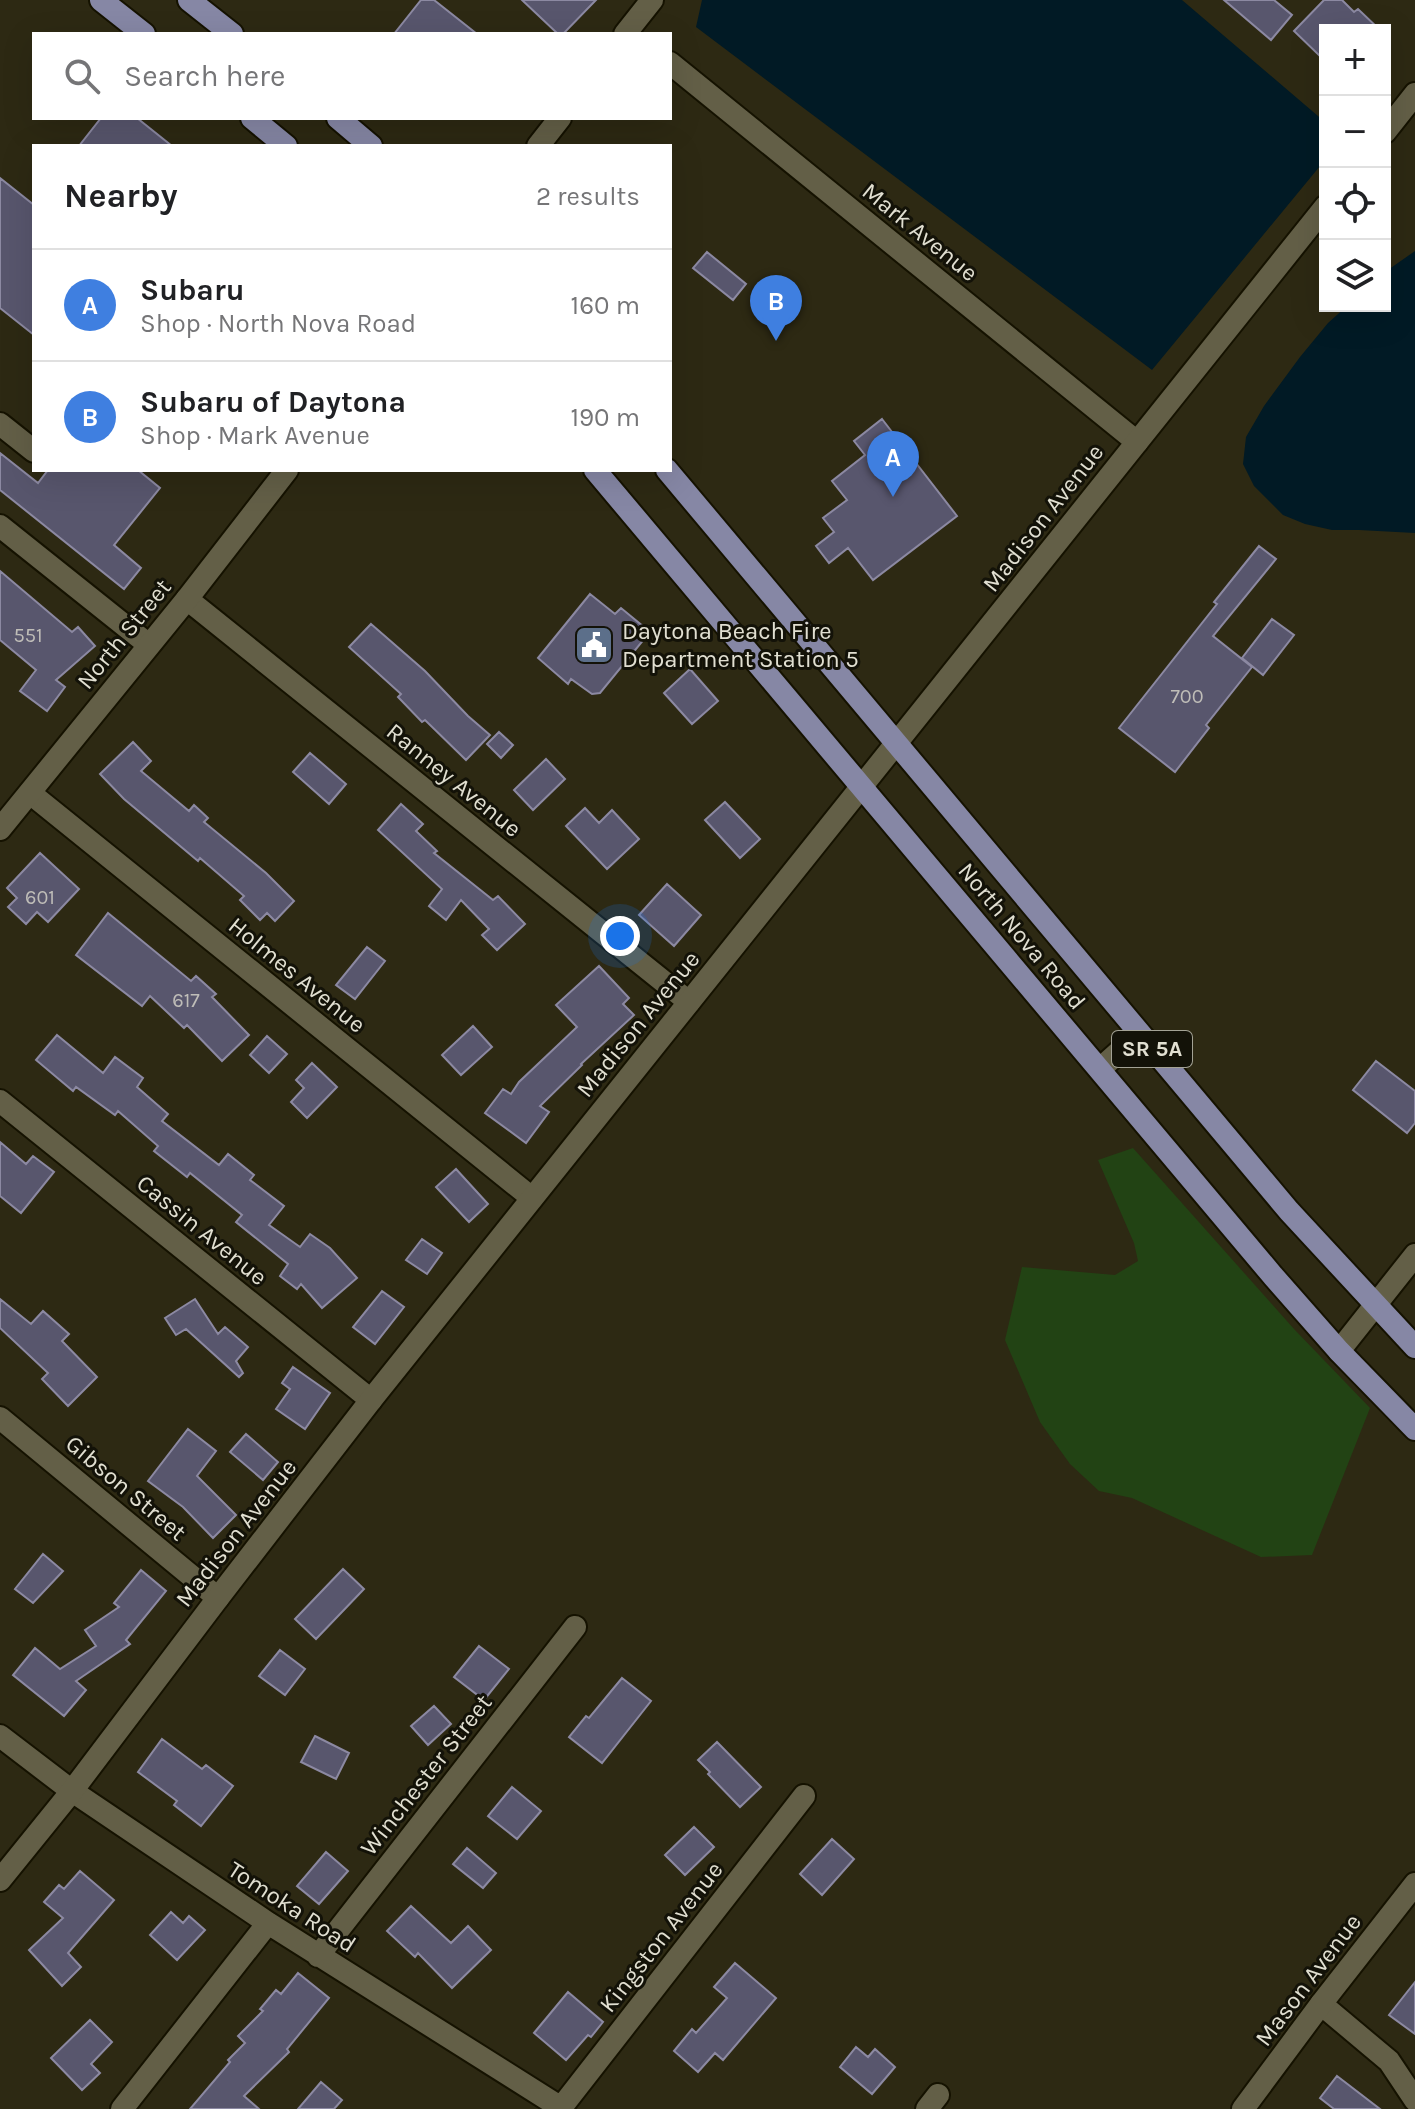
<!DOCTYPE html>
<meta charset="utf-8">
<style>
body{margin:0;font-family:Karla,sans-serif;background:#f2f2f2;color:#202124}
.controls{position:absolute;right:24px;top:24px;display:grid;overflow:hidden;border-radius:0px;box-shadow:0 8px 32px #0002}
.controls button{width:72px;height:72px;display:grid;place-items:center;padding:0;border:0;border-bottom:2px solid #e0e0e0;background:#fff;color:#202124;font:40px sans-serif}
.you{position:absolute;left:620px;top:936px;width:28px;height:28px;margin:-20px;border:6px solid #fff;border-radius:50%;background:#1a73e8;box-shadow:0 0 0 12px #1a73e833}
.badge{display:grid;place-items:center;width:52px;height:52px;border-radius:50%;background:#b45309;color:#fff;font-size:26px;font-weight:700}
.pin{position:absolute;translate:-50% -66px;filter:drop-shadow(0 2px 4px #0008)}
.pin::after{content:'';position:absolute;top:42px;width:28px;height:24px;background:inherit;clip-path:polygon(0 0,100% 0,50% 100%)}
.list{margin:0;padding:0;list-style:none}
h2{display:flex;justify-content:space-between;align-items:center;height:104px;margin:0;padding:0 32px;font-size:34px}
h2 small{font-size:26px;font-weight:400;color:#757577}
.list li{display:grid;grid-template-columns:52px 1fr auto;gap:24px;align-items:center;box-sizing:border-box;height:112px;padding:0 32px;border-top:2px solid #e0e0e0}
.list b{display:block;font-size:30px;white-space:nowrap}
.list p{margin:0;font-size:26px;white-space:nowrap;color:#757577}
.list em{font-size:26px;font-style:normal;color:#757577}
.icon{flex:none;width:44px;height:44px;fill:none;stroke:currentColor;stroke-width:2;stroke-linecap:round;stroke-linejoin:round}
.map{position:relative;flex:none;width:1415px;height:2109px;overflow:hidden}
.search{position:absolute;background:#fff;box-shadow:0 8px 32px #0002;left:32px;top:32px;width:640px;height:88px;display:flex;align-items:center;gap:20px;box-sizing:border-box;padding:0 28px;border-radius:0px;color:#757577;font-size:30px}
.panel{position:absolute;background:#fff;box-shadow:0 8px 32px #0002;left:32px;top:144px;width:640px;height:328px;border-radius:0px}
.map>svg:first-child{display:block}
.green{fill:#224314}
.water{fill:#011a25}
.building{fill:#58566d;stroke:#8c89a2;stroke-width:2}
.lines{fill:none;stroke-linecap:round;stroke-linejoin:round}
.minor-casing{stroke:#151200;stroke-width:26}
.tertiary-casing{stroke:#151200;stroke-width:26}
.secondary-casing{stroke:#151200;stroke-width:26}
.primary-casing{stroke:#151200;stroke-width:26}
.minor{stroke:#635f47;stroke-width:22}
.tertiary{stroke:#635f47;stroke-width:22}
.secondary{stroke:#635f47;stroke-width:22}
.primary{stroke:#8687a5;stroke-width:22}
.labels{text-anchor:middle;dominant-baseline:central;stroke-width:6;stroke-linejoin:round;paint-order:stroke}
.number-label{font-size:20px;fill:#bfbdb8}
.shield{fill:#131208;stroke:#a3a295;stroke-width:2}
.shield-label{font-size:22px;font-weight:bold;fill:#e1dfd1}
.street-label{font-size:24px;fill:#e1dfd1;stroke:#131208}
.poi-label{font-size:24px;fill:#e1dfd1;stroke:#131208;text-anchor:start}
</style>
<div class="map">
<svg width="1415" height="2109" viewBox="0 0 1415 2109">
<rect width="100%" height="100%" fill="#2d2913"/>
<path class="green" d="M 1133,1148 L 1294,1329 L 1370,1408 L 1312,1555 L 1261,1557 L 1132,1498 L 1099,1491 L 1070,1464 L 1040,1422 L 1005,1340 L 1022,1267 L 1115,1275 L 1138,1261 L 1134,1243 L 1098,1160 Z"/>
<path class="water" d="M 702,0 L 1182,0 L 1325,122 L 1325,160 L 1152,370 L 696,27 Z
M 1415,251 L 1415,533 L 1359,530 L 1332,530 L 1305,524 L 1283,515 L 1254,486 L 1243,464 L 1246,437 L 1264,406 L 1300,357 L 1328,323 L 1347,306 L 1385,306 L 1385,272 Z"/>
<path class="building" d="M 421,0 L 434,0 L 477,34 L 394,34 Z
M 522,0 L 596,0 L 563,34 L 558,34 Z
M 1224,0 L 1274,0 L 1292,15 L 1271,40 Z
M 1324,0 L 1342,0 L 1354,12 L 1358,9 L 1380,30 L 1325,30 L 1325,61 L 1294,31 Z
M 101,118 L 137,118 L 172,146 L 79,146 Z
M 0,178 L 34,205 L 34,335 L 0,308 Z
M 707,252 L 746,284 L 733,300 L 693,268 Z
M 882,419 L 957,516 L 873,580 L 848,548 L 829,563 L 816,546 L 834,532 L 823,518 L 847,500 L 832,481 L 865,455 L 854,441 Z
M 0,453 L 38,483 L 48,470 L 138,470 L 160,488 L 114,545 L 141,568 L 124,589 L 0,490 Z
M 1259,546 L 1276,559 L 1213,636 L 1252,667 L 1206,725 L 1209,728 L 1175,772 L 1119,728 L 1217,604 L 1214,602 Z
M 0,571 L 72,632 L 78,627 L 95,646 L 56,680 L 65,687 L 47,711 L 20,691 L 36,670 L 0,640 Z
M 590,594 L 615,614 L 621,608 L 650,632 L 600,693 L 592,694 L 571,679 L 568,684 L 538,658 Z
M 1272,619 L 1294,635 L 1263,675 L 1242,658 Z
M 371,624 L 425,671 L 468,716 L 490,735 L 466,760 L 425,720 L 422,722 L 398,697 L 401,694 L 349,647 Z
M 690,669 L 718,701 L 692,724 L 664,693 Z
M 499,732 L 513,745 L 501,758 L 487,744 Z
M 133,742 L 151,761 L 141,771 L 189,811 L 194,805 L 208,818 L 204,822 L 266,873 L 294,901 L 275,921 L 267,913 L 260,920 L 240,900 L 244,896 L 200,858 L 198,861 L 124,799 L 100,774 Z
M 310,753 L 346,784 L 329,804 L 293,772 Z
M 546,759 L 565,779 L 533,810 L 514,790 Z
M 725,802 L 760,839 L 740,858 L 705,820 Z
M 401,804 L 423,824 L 416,831 L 437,851 L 434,853 L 493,900 L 498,896 L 525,924 L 497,950 L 482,935 L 489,929 L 461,900 L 446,920 L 429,906 L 442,889 L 378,830 Z
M 585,808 L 599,823 L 612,810 L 639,839 L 607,869 L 566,826 Z
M 40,853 L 79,889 L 48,922 L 37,912 L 26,924 L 8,907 L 17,898 L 7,888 Z
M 667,884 L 701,915 L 674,946 L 639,915 Z
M 108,913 L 191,981 L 196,976 L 216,994 L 212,997 L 249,1035 L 222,1061 L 187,1025 L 184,1028 L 150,996 L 142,1006 L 76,955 Z
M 367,947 L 385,961 L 355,999 L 336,985 Z
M 599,966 L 629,998 L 623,1004 L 634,1015 L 581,1064 L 582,1065 L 540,1106 L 549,1112 L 526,1143 L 485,1113 L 503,1089 L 511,1094 L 519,1082 L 577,1027 L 556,1005 Z
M 473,1026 L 492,1047 L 461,1075 L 442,1055 Z
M 57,1035 L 103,1073 L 115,1057 L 143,1078 L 137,1087 L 168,1114 L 162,1121 L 219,1165 L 228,1154 L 254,1175 L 250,1180 L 284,1206 L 269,1225 L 300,1247 L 310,1234 L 330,1248 L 357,1278 L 322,1308 L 301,1284 L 297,1289 L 280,1276 L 288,1264 L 236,1222 L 242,1215 L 190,1173 L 187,1177 L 154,1151 L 158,1146 L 118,1111 L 115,1115 L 76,1087 L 73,1091 L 36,1060 Z
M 267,1036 L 287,1054 L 269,1073 L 250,1055 Z
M 1376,1061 L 1415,1091 L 1415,1123 L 1407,1133 L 1353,1090 Z
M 312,1063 L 337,1087 L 307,1118 L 291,1102 L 304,1088 L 296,1080 Z
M 0,1142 L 26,1164 L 33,1156 L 54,1172 L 21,1213 L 0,1196 Z
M 456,1169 L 488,1204 L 469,1222 L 436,1187 Z
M 422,1239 L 442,1253 L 427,1274 L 406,1260 Z
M 382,1291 L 404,1307 L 375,1344 L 353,1327 Z
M 0,1299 L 31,1324 L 43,1311 L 69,1334 L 62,1341 L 97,1377 L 68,1406 L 42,1379 L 48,1373 L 0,1328 Z
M 195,1299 L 218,1334 L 225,1327 L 248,1347 L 236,1361 L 243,1373 L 239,1377 L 186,1329 L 176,1335 L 165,1318 Z
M 293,1367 L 330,1393 L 305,1429 L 276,1409 L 290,1389 L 282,1383 Z
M 188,1429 L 216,1451 L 197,1476 L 236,1515 L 213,1538 L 183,1507 L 148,1481 Z
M 246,1434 L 278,1462 L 263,1480 L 230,1452 Z
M 43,1554 L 63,1571 L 33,1603 L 15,1589 Z
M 343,1569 L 364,1589 L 316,1639 L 295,1619 Z
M 141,1570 L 166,1591 L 126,1640 L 130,1644 L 76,1681 L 86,1690 L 64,1716 L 13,1675 L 35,1648 L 60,1669 L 96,1646 L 85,1630 L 119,1607 L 114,1603 Z
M 479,1646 L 509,1669 L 484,1700 L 454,1677 Z
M 280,1650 L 305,1669 L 285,1695 L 259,1676 Z
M 622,1678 L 651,1701 L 602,1763 L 569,1737 L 586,1716 L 589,1718 Z
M 434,1706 L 451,1724 L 428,1745 L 411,1726 Z
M 315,1736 L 349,1753 L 336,1779 L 301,1762 Z
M 162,1739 L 202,1769 L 206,1765 L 233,1786 L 201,1826 L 174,1805 L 177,1801 L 138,1772 Z
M 717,1742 L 761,1787 L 740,1807 L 708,1774 L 710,1772 L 698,1760 Z
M 512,1787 L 541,1811 L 517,1839 L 488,1816 Z
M 694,1827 L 714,1847 L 685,1875 L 665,1855 Z
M 832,1839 L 854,1859 L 822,1895 L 800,1874 Z
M 467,1848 L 496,1873 L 483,1888 L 453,1864 Z
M 326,1852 L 348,1871 L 319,1904 L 297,1886 Z
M 80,1871 L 114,1900 L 68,1953 L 81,1967 L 62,1986 L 29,1950 L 63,1918 L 44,1902 L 59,1885 L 64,1889 Z
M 411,1906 L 451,1943 L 468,1926 L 491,1950 L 452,1988 L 418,1953 L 415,1957 L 387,1931 Z
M 171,1912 L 183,1923 L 189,1916 L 205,1930 L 177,1960 L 150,1935 Z
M 735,1963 L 776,1998 L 723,2060 L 715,2053 L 698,2072 L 674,2051 L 692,2029 L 696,2033 L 727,1998 L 714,1987 Z
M 298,1973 L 329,1998 L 287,2049 L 289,2052 L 244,2096 L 259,2109 L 190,2109 L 230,2062 L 228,2060 L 245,2043 L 238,2036 L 263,2011 L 260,2009 L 276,1990 L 281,1994 Z
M 1415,1982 L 1415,2034 L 1389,2015 Z
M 568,1992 L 603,2022 L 591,2037 L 588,2035 L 566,2060 L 534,2033 Z
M 90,2020 L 112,2042 L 91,2064 L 100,2073 L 82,2090 L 51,2058 Z
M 856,2047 L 868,2057 L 875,2049 L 895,2067 L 872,2094 L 840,2067 Z
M 1337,2076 L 1380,2109 L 1334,2109 L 1320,2098 Z
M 321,2082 L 342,2100 L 334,2109 L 298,2109 Z"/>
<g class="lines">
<g class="minor-casing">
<path id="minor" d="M 625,34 L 652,0
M 670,63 L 1137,442
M 538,146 L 560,118
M 0,424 L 34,451
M 0,526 L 149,645
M 187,599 L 689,1002
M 30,793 L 532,1198
M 1100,1069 L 1139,1034
M 0,1101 L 371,1400
M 1339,1351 L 1415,1255
M 0,1418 L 218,1598
M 0,1736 L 72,1791 L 268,1923 L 563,2109
M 318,1956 L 575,1627
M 1321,2004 L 1389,2061 L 1415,2100
M 122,2109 L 268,1923
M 560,2109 L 804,1796
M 927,2109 L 938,2095"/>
</g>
<g class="tertiary-casing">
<path id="tertiary" d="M 1385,132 L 1415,94
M 0,829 L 187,599 L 287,470
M 0,1880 L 72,1791 L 218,1598 L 371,1400 L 1325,207"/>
</g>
<g class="secondary-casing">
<path id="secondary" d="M 1243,2109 L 1321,2004 L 1415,1884"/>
</g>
<g class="primary-casing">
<path id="primary" d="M 101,0 L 144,34
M 189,0 L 232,34
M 252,118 L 286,146
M 338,118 L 371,146
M 595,470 L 1273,1276 L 1339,1351 L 1415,1429
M 667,470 L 1289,1211 L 1415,1347"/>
</g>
<use href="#minor" class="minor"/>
<use href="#tertiary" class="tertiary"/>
<use href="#secondary" class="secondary"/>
<use href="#primary" class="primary"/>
</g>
<defs>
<g id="civic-square" transform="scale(2)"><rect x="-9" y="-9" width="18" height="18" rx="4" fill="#5c6f8a" stroke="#131208"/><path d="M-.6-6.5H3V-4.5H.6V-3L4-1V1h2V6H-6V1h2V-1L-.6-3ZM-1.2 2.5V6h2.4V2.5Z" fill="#fff"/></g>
</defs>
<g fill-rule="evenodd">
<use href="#civic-square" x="594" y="645"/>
</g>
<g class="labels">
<g class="number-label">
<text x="28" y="635">551</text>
<text x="1187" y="696">700</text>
<text x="40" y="897">601</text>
<text x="186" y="1000">617</text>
</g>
<rect class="shield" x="1112" y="1031" width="80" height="36" rx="6"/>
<g class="shield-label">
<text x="1152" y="1049">SR 5A</text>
</g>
<g class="street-label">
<text transform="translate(920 232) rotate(39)">Mark Avenue</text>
<text transform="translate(1043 518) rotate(-52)">Madison Avenue</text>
<text transform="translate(124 634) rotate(-51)">North Street</text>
<text transform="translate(454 780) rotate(39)">Ranney Avenue</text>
<text transform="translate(1022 936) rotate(50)">North Nova Road</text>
<text transform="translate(297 975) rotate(39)">Holmes Avenue</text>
<text transform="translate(638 1024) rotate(-51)">Madison Avenue</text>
<text transform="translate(202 1230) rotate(39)">Cassin Avenue</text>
<text transform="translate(126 1488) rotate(40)">Gibson Street</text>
<text transform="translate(236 1533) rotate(-52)">Madison Avenue</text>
<text transform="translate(426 1775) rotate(-52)">Winchester Street</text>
<text transform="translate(292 1907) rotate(33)">Tomoka Road</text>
<text transform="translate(661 1937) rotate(-52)">Kingston Avenue</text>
<text transform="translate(1308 1980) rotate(-53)">Mason Avenue</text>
</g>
<g class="poi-label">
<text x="622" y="631">Daytona Beach Fire<tspan x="622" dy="28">Department Station 5</tspan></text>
</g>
</g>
</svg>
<div class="controls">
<button>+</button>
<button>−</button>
<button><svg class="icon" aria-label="locate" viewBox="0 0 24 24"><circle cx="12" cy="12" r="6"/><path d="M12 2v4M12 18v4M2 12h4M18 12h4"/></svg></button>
<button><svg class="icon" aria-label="layers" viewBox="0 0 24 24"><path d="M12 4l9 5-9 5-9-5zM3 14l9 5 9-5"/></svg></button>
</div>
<div class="you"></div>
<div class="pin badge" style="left:893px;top:497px;background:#3f7fe0">A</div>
<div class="pin badge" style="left:776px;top:341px;background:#3f7fe0">B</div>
<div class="search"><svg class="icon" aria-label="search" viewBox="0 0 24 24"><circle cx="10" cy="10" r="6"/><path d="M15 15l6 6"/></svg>Search here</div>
<section class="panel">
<h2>Nearby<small>2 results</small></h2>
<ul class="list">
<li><span class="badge" style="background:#3f7fe0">A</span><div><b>Subaru</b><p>Shop · North Nova Road</p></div><em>160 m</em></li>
<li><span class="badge" style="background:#3f7fe0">B</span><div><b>Subaru of Daytona</b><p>Shop · Mark Avenue</p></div><em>190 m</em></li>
</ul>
</section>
</div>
